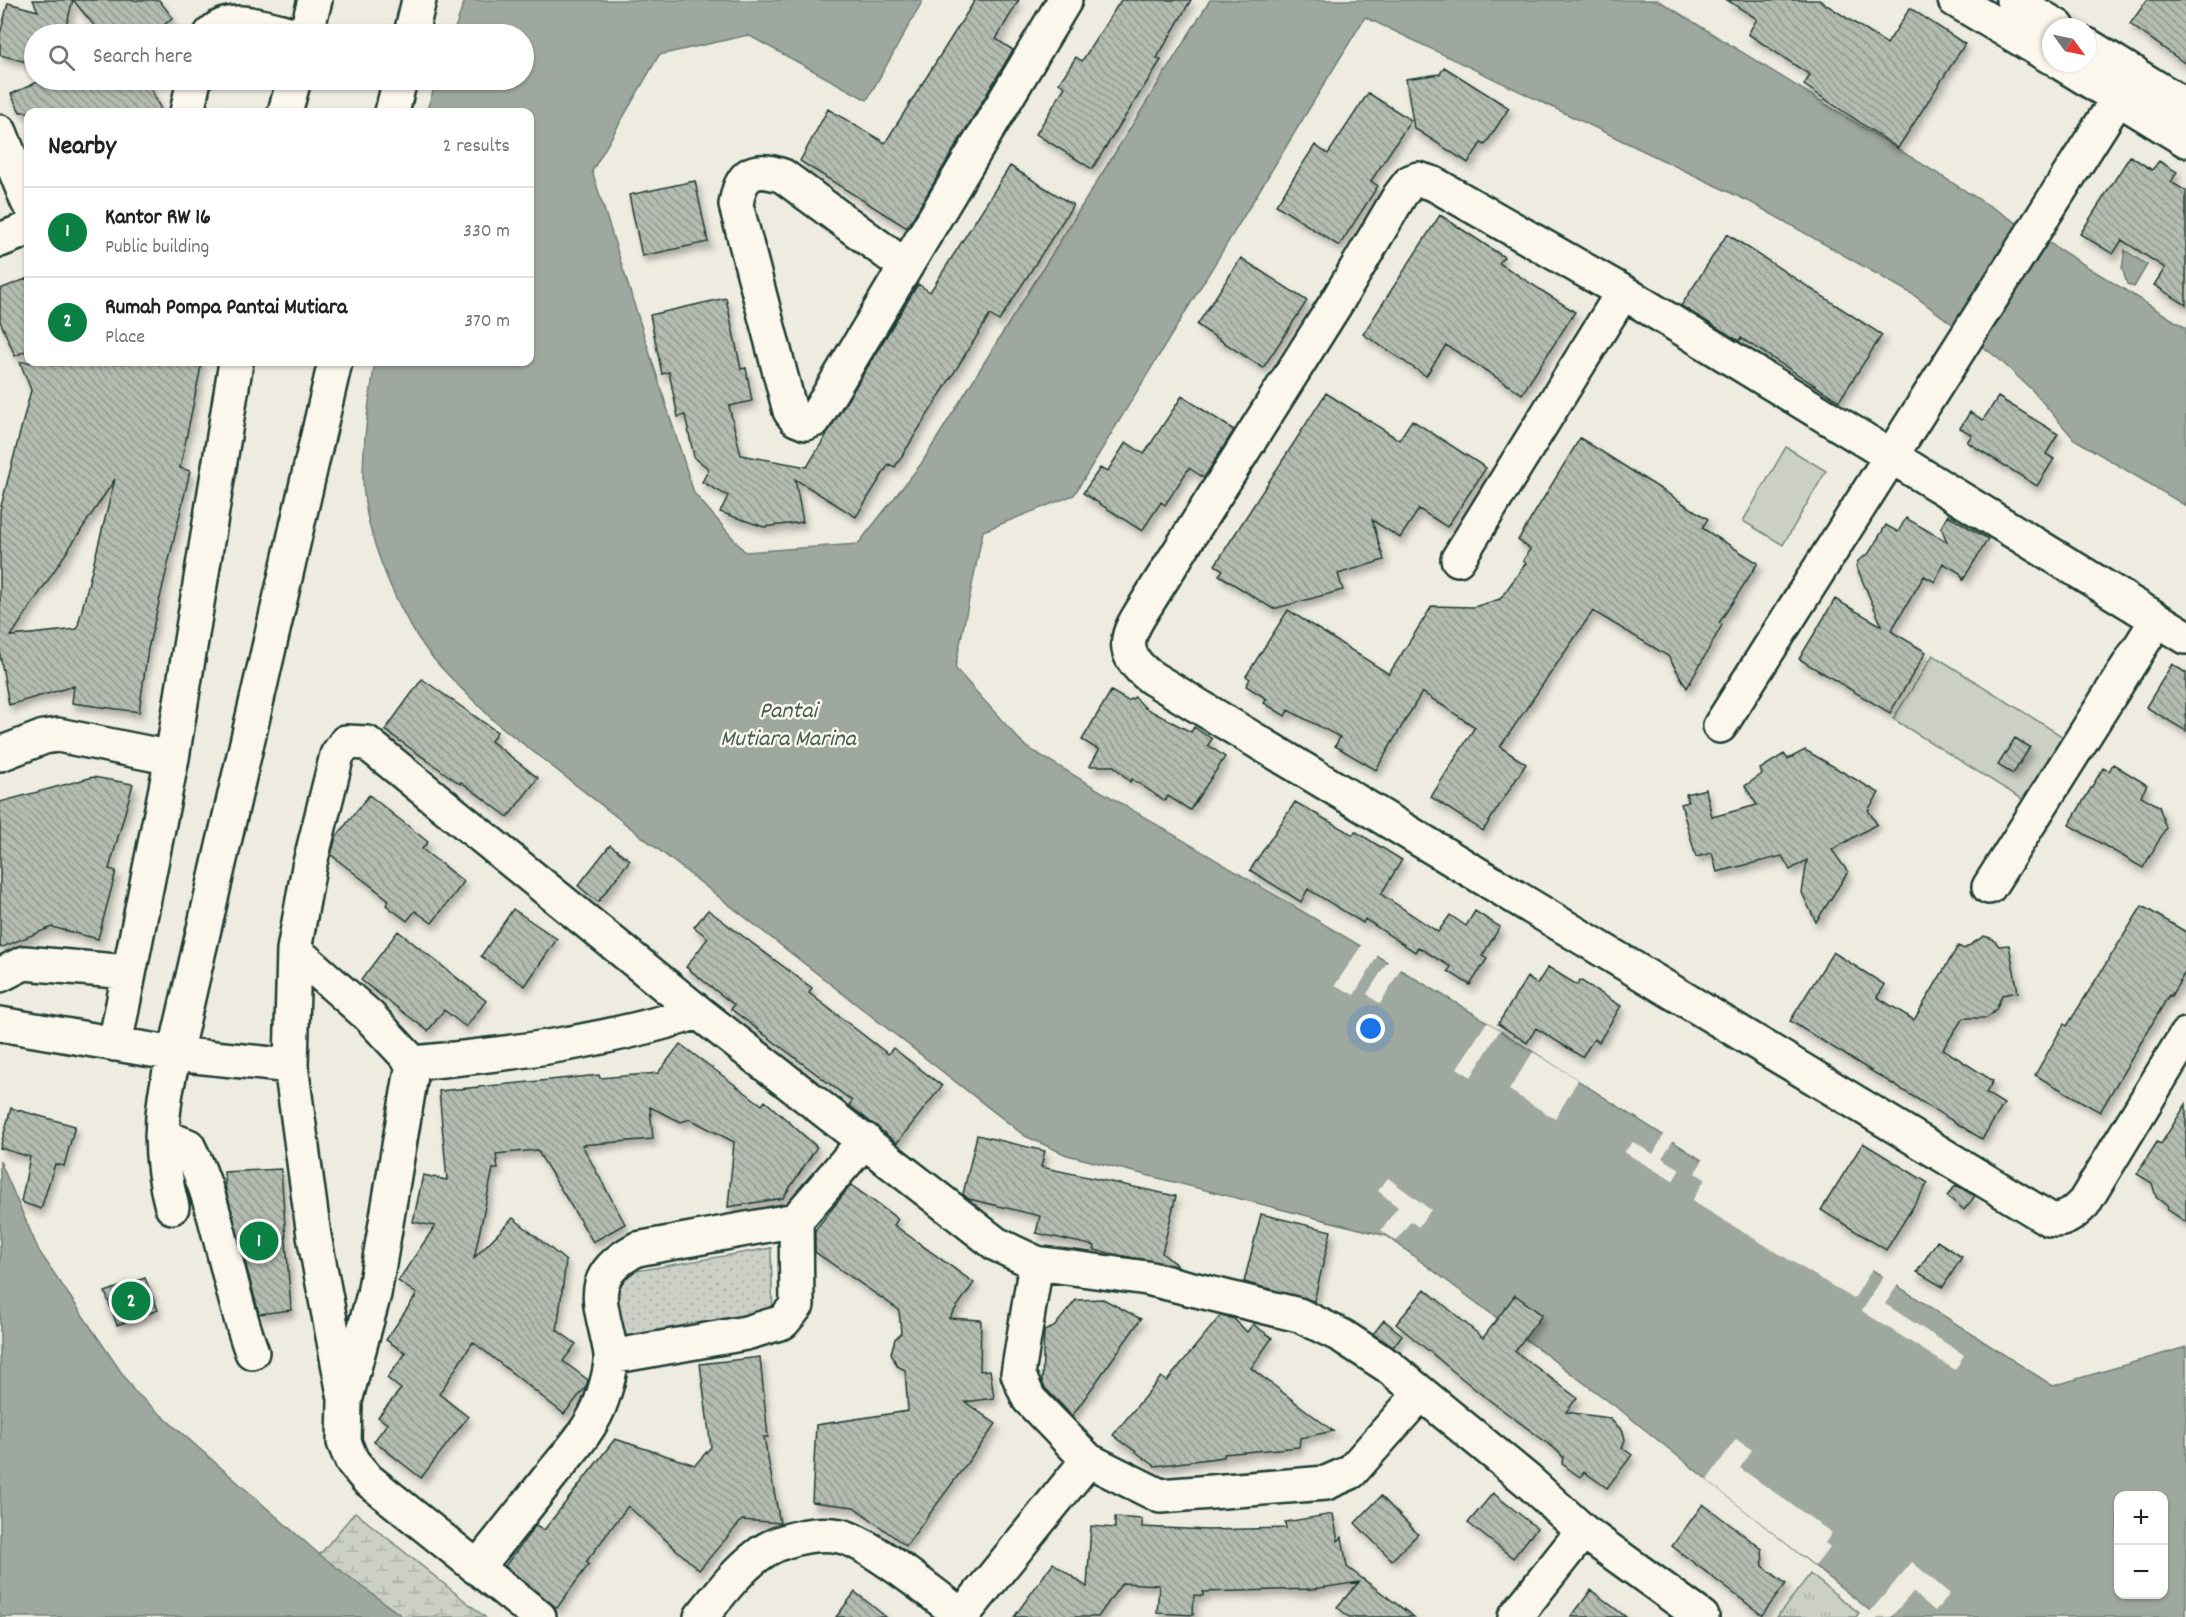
<!DOCTYPE html>
<meta charset="utf-8">
<style>
body{margin:0;font-family:Dekko,sans-serif;background:#f6f6f6;color:#222}
.controls{position:absolute;right:18px;bottom:18px;display:grid;overflow:hidden;border-radius:12px;box-shadow:0 2px 4px #0004}
.controls button{width:54px;height:54px;display:grid;place-items:center;padding:0;border:0;border-bottom:2px solid #e0e0e0;background:#fff;color:#222;font:30px sans-serif}
.compass{position:absolute;left:2042px;top:18px;width:54px;height:54px;border-radius:50%;background:#fff;box-shadow:0 2px 4px #0004;rotate:123deg}
.you{position:absolute;left:1371px;top:1029px;width:21px;height:21px;margin:-15px;border:4px solid #fff;border-radius:50%;background:#1a73e8;box-shadow:0 0 0 9px #1a73e833}
.badge{display:grid;place-items:center;width:39px;height:39px;border-radius:50%;background:#0b8043;color:#fff;font-size:20px;font-weight:700}
.pin{position:absolute;translate:-50% -50%;border:3px solid #fff;box-shadow:0 2px 6px #0006}
.list{margin:0;padding:0;list-style:none}
h2{display:flex;justify-content:space-between;align-items:center;height:78px;margin:0;padding:0 24px;font-size:26px}
h2 small{font-size:20px;font-weight:400;color:#767676}
.list li{display:grid;grid-template-columns:39px 1fr auto;gap:18px;align-items:center;box-sizing:border-box;height:90px;padding:0 24px;border-top:2px solid #e0e0e0}
.list b{display:block;font-size:22px;white-space:nowrap}
.list p{margin:0;font-size:20px;white-space:nowrap;color:#767676}
.list em{font-size:20px;font-style:normal;color:#767676}
.icon{flex:none;width:33px;height:33px;fill:none;stroke:currentColor;stroke-width:2;stroke-linecap:round;stroke-linejoin:round}
.map{position:relative;flex:none;width:2186px;height:1617px;overflow:hidden}
.search{position:absolute;background:#fff;box-shadow:0 2px 4px #0004;left:24px;top:24px;width:510px;height:66px;display:flex;align-items:center;gap:15px;box-sizing:border-box;padding:0 21px;border-radius:33px;color:#767676;font-size:22px}
.panel{position:absolute;background:#fff;box-shadow:0 2px 4px #0004;left:24px;top:108px;width:510px;height:258px;border-radius:12px}
.map>svg:first-child{display:block}
.grass{fill:url(#grass-tufts);stroke:#75867c;stroke-width:1.5}
.wetland{fill:url(#wetland-marsh);stroke:#75867c;stroke-width:1.5}
.park{fill:url(#park-dots);stroke:#75867c;stroke-width:1.5}
.garden{fill:#cbcfc4;stroke:#75867c;stroke-width:1.5}
.water{fill:#9fa89f;stroke:#6c7d74;stroke-width:1.5;fill-rule:evenodd}
.pier{fill:#eeece1}
.building{fill:url(#building-back-hatch);stroke:#1f3d34;stroke-width:1.5;fill-rule:evenodd;filter:url(#shadow)}
.lines{fill:none;stroke-linecap:round;stroke-linejoin:round}
.minor-casing{stroke:#1f3d34;stroke-width:38}
.minor{stroke:#fbf7ec;stroke-width:33}
.labels{text-anchor:middle;dominant-baseline:central;stroke-width:5;stroke-linejoin:round;paint-order:stroke}
.water-label{font-size:24px;font-style:italic;fill:#455d54;stroke:#fbf7ec}
</style>
<div class="map">
<svg width="2186" height="1617" viewBox="0 0 2186 1617">
<defs>
<pattern id="grass-tufts" width="24" height="20" patternUnits="userSpaceOnUse" patternTransform="scale(1.5)"><rect width="24" height="20" fill="#cbcfc4"/><path d="M3 7l-1-3M5 7V3M7 7l1-3M15 17l-1-3M17 17v-4M19 17l1-3" fill="none" stroke="#aeb3a9"/></pattern>
<pattern id="wetland-marsh" width="20" height="14" patternUnits="userSpaceOnUse" patternTransform="scale(1.5)"><rect width="20" height="14" fill="#cbcfc4"/><path d="M1 5h8M5 5V1M11 12h8M15 12V8" fill="none" stroke="#aeb3a9"/></pattern>
<pattern id="park-dots" width="8" height="8" patternUnits="userSpaceOnUse" patternTransform="scale(1.5)"><rect width="8" height="8" fill="#cbcfc4"/><path d="M2 2h.1M6 6h.1" fill="none" stroke="#aeb3a9" stroke-width="1.8" stroke-linecap="round"/></pattern>
<pattern id="building-back-hatch" width="6" height="6" patternUnits="userSpaceOnUse" patternTransform="scale(1.5)"><rect width="6" height="6" fill="#b4bbb0"/><path d="M-1 5l2 2M0 0l6 6M5-1l2 2" fill="none" stroke="#929990"/></pattern>
<filter id="shadow"><feDropShadow dx="3.5" dy="6" stdDeviation="3" flood-color="#0004"/></filter>
</defs>
<rect width="100%" height="100%" fill="#eeece1"/>
<filter id="ink" filterUnits="userSpaceOnUse"><feTurbulence type="fractalNoise" baseFrequency=".0167" numOctaves="2"/><feDisplacementMap in="SourceGraphic" scale="12" xChannelSelector="R" yChannelSelector="G"/><feConvolveMatrix kernelMatrix="1 2 1 2 8 2 1 2 1" color-interpolation-filters="sRGB"/></filter>
<g filter="url(#ink)">
<path class="grass" d="M 1810,1574 L 1859,1613 L 1856,1617 L 1777,1617 Z"/>
<path class="wetland" d="M 355,1512 L 485,1617 L 268,1617 Z"/>
<path class="park" d="M 771,1248 L 773,1321 L 624,1346 L 612,1275 Z"/>
<path class="garden" d="M 1786,447 L 1826,471 L 1783,545 L 1743,521 Z
M 1933,655 L 2065,738 L 2025,801 L 1893,719 Z"/>
<path class="water" d="M 465,0 L 923,0 L 867,100 L 748,35 L 659,55 L 592,171 L 694,493 L 745,552 L 858,544 L 921,464 L 1210,0 L 1658,0 L 2186,328 L 2186,506 L 2074,439 L 2033,391 L 1999,359 L 1912,294 L 1752,203 L 1365,17 L 1074,495 L 983,531 L 955,668 L 1025,746 L 1476,1015 L 2053,1386 L 2186,1347 L 2186,1617 L 1878,1617 L 1623,1412 L 1387,1236 L 1067,1155 L 1025,1136 L 494,721 C 474,700 451,680 433,658 C 399,617 364,534 363,480 C 363,440 369,401 375,362 L 530,362 L 530,112 L 426,112 L 437,80 L 524,80 L 524,34 L 453,34 ZM 2118,1496 L 2164,1496 L 2164,1594 L 2118,1594 Z
M 2125,250 L 2147,265 L 2134,287 L 2127,284 L 2122,268 Z
M 0,1161 L 39,1251 L 134,1391 L 320,1555 L 403,1617 L 0,1617 Z"/>
<path class="pier" d="M 1362,945 L 1401,968 L 1380,1004 L 1367,994 L 1388,961 L 1378,955 L 1354,995 L 1335,985 Z
M 1487,1022 L 1500,1030 L 1471,1077 L 1457,1068 Z
M 1533,1052 L 1578,1080 L 1555,1119 L 1509,1090 Z
M 1665,1133 L 1674,1139 L 1662,1158 L 1680,1169 L 1673,1181 L 1624,1152 L 1633,1142 L 1653,1154 Z
M 1704,1158 L 1873,1267 L 1854,1299 L 1692,1201 L 1705,1179 L 1695,1173 Z
M 1388,1178 L 1431,1210 L 1418,1227 L 1411,1221 L 1396,1241 L 1381,1230 L 1398,1207 L 1378,1191 Z
M 1885,1274 L 1899,1283 L 1885,1304 L 1964,1355 L 1955,1370 L 1862,1311 Z
M 1736,1439 L 1752,1450 L 1740,1468 L 1832,1533 L 1825,1543 L 1830,1547 L 1815,1566 L 1707,1480 Z
M 1912,1562 L 1950,1594 L 1935,1611 L 1913,1592 L 1891,1617 L 1873,1617 L 1869,1613 Z"/>
<path class="building" d="M 33,0 L 73,0 L 64,34 L 34,34 L 34,64 L 0,55 L 0,34 L 8,3 L 38,11 Z
M 73,0 L 159,0 L 173,18 L 152,34 L 101,34 Z
M 975,0 L 1019,0 L 996,39 L 1013,50 L 907,228 L 800,161 L 828,109 L 885,143 Z
M 1121,0 L 1191,0 L 1157,58 L 1161,60 L 1092,169 L 1036,134 L 1065,87 L 1059,83 L 1076,57 L 1082,61 Z
M 1727,0 L 1819,0 L 1887,44 L 1910,8 L 1965,44 L 1898,148 L 1804,85 L 1810,75 L 1748,34 L 1757,19 Z
M 2147,0 L 2186,0 L 2186,64 L 2130,24 Z
M 1444,67 L 1509,108 L 1485,145 L 1481,143 L 1468,163 L 1414,128 L 1406,79 L 1440,74 Z
M 42,80 L 147,80 L 162,112 L 20,112 L 11,94 Z
M 1368,93 L 1411,120 L 1371,181 L 1378,186 L 1339,246 L 1276,205 L 1315,145 L 1328,154 Z
M 2130,156 L 2152,170 L 2159,161 L 2177,172 L 2171,182 L 2186,191 L 2186,305 L 2154,285 L 2165,268 L 2122,240 L 2113,254 L 2080,234 Z
M 1010,166 L 1073,205 L 999,321 L 990,315 L 895,467 L 889,464 L 856,517 L 795,479 L 803,522 L 764,527 L 720,512 L 728,496 L 702,482 L 709,469 L 694,457 L 685,415 L 678,417 L 669,372 L 662,374 L 650,315 L 726,298 L 741,369 L 746,368 L 752,401 L 729,406 L 741,455 L 807,467 L 918,284 L 930,292 Z
M 695,181 L 708,242 L 642,256 L 629,195 Z
M 1440,215 L 1504,257 L 1499,263 L 1575,312 L 1522,394 L 1446,345 L 1426,376 L 1363,334 Z
M 1727,234 L 1882,335 L 1839,401 L 1741,338 L 1739,341 L 1681,306 Z
M 1241,258 L 1307,301 L 1263,368 L 1197,325 Z
M 28,278 L 28,350 L 15,356 L 0,321 L 0,289 Z
M 20,362 L 202,362 L 180,468 L 190,471 L 148,649 L 139,712 L 72,703 L 74,686 L 9,705 L 0,655 L 0,510 L 31,390 ZM 115,479 L 77,629 L 11,636 Z
M 1326,393 L 1399,440 L 1412,420 L 1486,468 L 1447,527 L 1419,509 L 1400,538 L 1372,520 L 1384,560 L 1338,574 L 1343,590 L 1273,609 L 1219,575 L 1223,570 L 1215,565 Z
M 1182,396 L 1234,430 L 1204,478 L 1189,468 L 1165,505 L 1161,502 L 1142,531 L 1083,493 L 1100,468 L 1107,472 L 1126,442 L 1144,454 Z
M 1998,397 L 2058,434 L 2046,454 L 2054,459 L 2037,486 L 1967,442 L 1972,435 L 1960,428 L 1970,412 L 1983,420 Z
M 1580,438 L 1708,519 L 1702,528 L 1758,563 L 1719,623 L 1722,625 L 1687,688 L 1668,656 L 1593,611 L 1500,747 L 1526,764 L 1483,831 L 1431,797 L 1475,727 L 1422,692 L 1376,770 L 1335,746 L 1340,737 L 1288,710 L 1285,716 L 1264,703 L 1267,699 L 1246,686 L 1250,679 L 1246,676 L 1288,610 L 1389,674 L 1432,606 L 1474,607 L 1500,599 L 1526,563 L 1523,561 L 1530,549 L 1518,540 Z
M 1948,515 L 1988,539 L 1963,580 L 1960,573 L 1943,563 L 1935,582 L 1924,576 L 1891,631 L 1926,652 L 1890,713 L 1799,659 L 1835,599 L 1882,626 L 1856,566 L 1858,561 L 1869,553 L 1886,525 L 1898,532 L 1906,518 L 1947,542 L 1941,527 Z
M 2172,664 L 2186,673 L 2186,731 L 2146,707 Z
M 422,679 L 497,732 L 491,741 L 538,778 L 508,817 L 461,782 L 460,784 L 385,730 Z
M 1111,691 L 1128,701 L 1135,697 L 1145,708 L 1191,732 L 1194,727 L 1212,739 L 1208,745 L 1225,757 L 1190,810 L 1168,796 L 1165,801 L 1132,779 L 1130,782 L 1114,766 L 1090,766 L 1099,750 L 1082,740 Z
M 2015,738 L 2030,747 L 2013,774 L 1998,765 Z
M 1805,750 L 1879,793 L 1868,810 L 1877,824 L 1832,850 L 1848,872 L 1816,922 L 1802,893 L 1807,860 L 1790,870 L 1782,856 L 1717,872 L 1712,853 L 1696,857 L 1681,804 L 1688,802 L 1686,794 L 1706,789 L 1712,817 L 1757,805 L 1745,786 L 1762,774 L 1760,769 L 1784,754 L 1788,759 Z
M 2113,764 L 2147,785 L 2141,796 L 2159,806 L 2166,828 L 2143,868 L 2069,825 L 2103,768 L 2109,771 Z
M 93,777 L 133,784 L 109,869 L 116,871 L 98,939 L 52,927 L 0,948 L 0,802 Z
M 369,795 L 428,842 L 422,849 L 464,882 L 432,923 L 415,911 L 407,921 L 386,905 L 389,900 L 331,855 L 336,837 Z
M 1295,802 L 1353,835 L 1355,831 L 1402,860 L 1381,894 L 1438,932 L 1450,915 L 1466,926 L 1475,911 L 1500,927 L 1482,956 L 1487,959 L 1470,985 L 1448,971 L 1451,967 L 1418,947 L 1415,952 L 1365,919 L 1363,923 L 1308,889 L 1301,902 L 1250,870 Z
M 610,845 L 630,860 L 598,902 L 578,886 Z
M 2142,906 L 2186,932 L 2186,971 L 2171,996 L 2169,995 L 2100,1112 L 2035,1075 L 2064,1024 L 2067,1026 Z
M 513,909 L 557,939 L 525,986 L 481,956 Z
M 708,910 L 812,988 L 809,993 L 888,1054 L 893,1048 L 942,1086 L 897,1143 L 849,1105 L 852,1101 L 731,1009 L 734,1005 L 686,967 L 708,938 L 694,927 Z
M 398,931 L 486,1001 L 466,1027 L 444,1010 L 428,1031 L 361,980 Z
M 1984,936 L 1993,939 L 1999,946 L 2009,945 L 2018,992 L 2002,995 L 1996,1010 L 1987,1018 L 1963,1018 L 1943,1049 L 1993,1081 L 1986,1093 L 2004,1104 L 1982,1139 L 1790,1021 L 1833,952 L 1885,985 L 1877,997 L 1914,1020 L 1958,946 L 1964,949 Z
M 1548,967 L 1577,985 L 1580,980 L 1621,1006 L 1599,1042 L 1594,1039 L 1582,1057 L 1536,1028 L 1527,1043 L 1498,1024 L 1527,977 L 1537,984 Z
M 680,1044 L 762,1105 L 765,1101 L 817,1147 L 783,1198 L 728,1207 L 734,1142 L 690,1119 L 681,1122 L 650,1107 L 653,1139 L 582,1145 L 625,1224 L 593,1242 L 537,1150 L 496,1154 L 498,1169 L 493,1169 L 474,1258 L 513,1218 L 566,1261 L 557,1330 L 576,1344 L 563,1361 L 588,1380 L 586,1387 L 564,1414 L 473,1342 L 439,1394 L 468,1417 L 421,1478 L 374,1441 L 387,1424 L 378,1417 L 401,1389 L 387,1378 L 406,1353 L 386,1340 L 417,1294 L 398,1281 L 435,1226 L 413,1222 L 423,1175 L 447,1180 L 439,1091 L 599,1075 L 600,1078 L 658,1073 Z
M 2186,1104 L 2186,1222 L 2168,1210 L 2167,1206 L 2156,1197 L 2152,1183 L 2137,1174 L 2157,1142 L 2161,1144 Z
M 11,1108 L 75,1126 L 64,1166 L 55,1164 L 41,1209 L 21,1202 L 30,1157 L 0,1148 Z
M 977,1135 L 1045,1151 L 1041,1167 L 1176,1196 L 1162,1253 L 1179,1267 L 1094,1250 L 1095,1246 L 1036,1233 L 1040,1216 L 969,1199 L 963,1194 Z
M 1863,1143 L 1928,1183 L 1886,1250 L 1821,1210 Z
M 281,1169 L 291,1310 L 259,1314 L 226,1191 L 224,1172 Z
M 851,1185 L 898,1219 L 894,1225 L 974,1283 L 949,1318 L 981,1320 L 980,1371 L 990,1370 L 994,1398 L 965,1402 L 996,1424 L 906,1546 L 854,1507 L 812,1502 L 816,1425 L 908,1411 L 905,1370 L 897,1366 L 891,1353 L 895,1339 L 901,1333 L 899,1310 L 815,1252 L 815,1230 Z
M 1956,1185 L 1975,1196 L 1964,1210 L 1947,1196 Z
M 1261,1214 L 1331,1231 L 1314,1301 L 1244,1282 Z
M 1937,1241 L 1962,1257 L 1943,1287 L 1917,1272 Z
M 145,1278 L 158,1310 L 117,1325 L 105,1292 Z
M 1425,1289 L 1483,1338 L 1515,1295 L 1542,1315 L 1515,1351 L 1577,1398 L 1566,1412 L 1609,1418 L 1623,1431 L 1625,1440 L 1622,1448 L 1632,1455 L 1607,1488 L 1584,1472 L 1580,1477 L 1562,1464 L 1563,1457 L 1554,1448 L 1481,1394 L 1396,1324 Z
M 1103,1299 L 1141,1319 L 1072,1416 L 1045,1388 L 1042,1382 L 1044,1331 L 1054,1327 L 1076,1300 Z
M 1221,1315 L 1234,1319 L 1247,1332 L 1253,1324 L 1272,1338 L 1251,1368 L 1333,1431 L 1300,1438 L 1299,1447 L 1224,1454 L 1224,1457 L 1155,1466 L 1113,1435 L 1161,1377 L 1167,1381 Z
M 1384,1320 L 1402,1335 L 1393,1347 L 1373,1334 Z
M 760,1357 L 768,1437 L 764,1437 L 780,1523 L 742,1520 L 699,1570 L 628,1506 L 586,1562 L 589,1564 L 557,1608 L 505,1566 L 536,1525 L 544,1530 L 615,1439 L 695,1465 L 711,1447 L 700,1364 Z
M 1493,1493 L 1537,1528 L 1513,1558 L 1468,1523 Z
M 1381,1496 L 1418,1534 L 1392,1560 L 1355,1523 Z
M 1703,1504 L 1762,1549 L 1763,1566 L 1786,1584 L 1762,1615 L 1672,1546 Z
M 1333,1514 L 1338,1541 L 1342,1537 L 1347,1567 L 1414,1617 L 1349,1617 L 1337,1607 L 1359,1582 L 1314,1589 L 1203,1592 L 1203,1596 L 1194,1595 L 1193,1615 L 1157,1613 L 1159,1585 L 1122,1583 L 1098,1617 L 1014,1617 L 1053,1563 L 1087,1587 L 1091,1526 L 1115,1528 L 1115,1517 L 1142,1519 L 1142,1527 L 1208,1530 L 1286,1528 L 1285,1522 Z
M 1591,1590 L 1626,1617 L 1571,1617 Z
M 855,1592 L 886,1617 L 836,1617 Z"/>
<g class="lines">
<g class="minor-casing">
<path id="minor" d="M 1955,0 L 2051,57
M 2013,0 L 2058,27
M 211,34 C 232,12 268,29 293,34
M 306,34 L 315,0
M 411,34 L 419,0
M 2087,45 L 2186,106
M 2061,63 L 2186,140
M 187,112 L 194,80
M 285,112 L 294,80
M 392,112 L 400,80
M 0,132 L 28,202
M 0,240 L 28,229
M 905,266 L 783,176 C 752,165 740,175 736,205 L 790,411 L 796,419 L 806,423 L 814,420 L 1065,0
M 1458,559 L 1623,292
M 2186,637 L 1623,292 L 1434,184 L 1418,179 L 1410,182 L 1400,195 L 1338,300 L 1154,592 C 1133,627 1110,648 1152,678 L 2049,1219 C 2064,1223 2074,1213 2084,1203 L 2186,1035
M 1720,726 L 2134,73
M 0,754 L 44,737 L 58,735 L 172,758
M 1989,887 L 2157,620
M 294,950 L 370,1017 L 413,1063 C 510,1054 605,1042 698,1012
M 0,975 L 24,963 L 128,972
M 0,1024 L 175,1054 L 291,1066 L 294,950 L 309,867 L 337,755 L 346,742 L 367,743 L 698,1012 L 996,1244 L 1036,1263 L 1147,1278 L 1299,1315 L 1342,1336 L 1388,1366 L 1527,1480 L 1583,1531 L 1702,1617
M 115,1044 L 172,758 L 236,362
M 413,1063 L 374,1294 L 345,1401 L 344,1442 L 352,1461 L 367,1479 L 539,1617
M 291,1066 L 314,1236 L 344,1394
M 162,1136 L 188,1146 C 220,1208 227,1286 252,1352
M 172,1207 C 158,1156 159,1105 175,1054 L 335,362
M 1036,1263 L 1018,1374 L 1029,1399 L 1088,1460 L 1160,1496 L 1326,1483 L 1351,1472 L 1421,1393
M 611,1357 L 746,1333 L 783,1322 L 797,1305 L 796,1220 L 865,1140
M 477,1568 C 502,1537 527,1506 551,1475 C 570,1452 593,1427 602,1399 C 606,1387 612,1366 611,1354 C 603,1305 582,1278 637,1249 L 796,1220
M 701,1617 C 718,1596 735,1573 757,1556 C 777,1540 815,1531 840,1536 C 867,1541 939,1598 963,1617
M 961,1617 L 1088,1460
M 1515,1617 L 1583,1531"/>
</g>
<use href="#minor" class="minor"/>
</g>
</g>
<g class="labels">
<g class="water-label">
<text x="788" y="712">Pantai<tspan x="788" dy="28">Mutiara Marina</tspan></text>
</g>
</g>
</svg>
<div class="controls">
<button>+</button>
<button>−</button>
</div>
<svg class="compass" viewBox="-18 -18 36 36"><path d="M0-13l5 13h-10z" fill="#e53935"/><path d="M0 13l5-13h-10z" fill="#767676"/></svg>
<div class="you"></div>
<div class="pin badge" style="left:259px;top:1241px">1</div>
<div class="pin badge" style="left:131px;top:1301px">2</div>
<div class="search"><svg class="icon" aria-label="search" viewBox="0 0 24 24"><circle cx="10" cy="10" r="6"/><path d="M15 15l6 6"/></svg>Search here</div>
<section class="panel">
<h2>Nearby<small>2 results</small></h2>
<ul class="list">
<li><span class="badge">1</span><div><b>Kantor RW 16</b><p>Public building</p></div><em>330 m</em></li>
<li><span class="badge">2</span><div><b>Rumah Pompa Pantai Mutiara</b><p>Place</p></div><em>370 m</em></li>
</ul>
</section>
</div>
